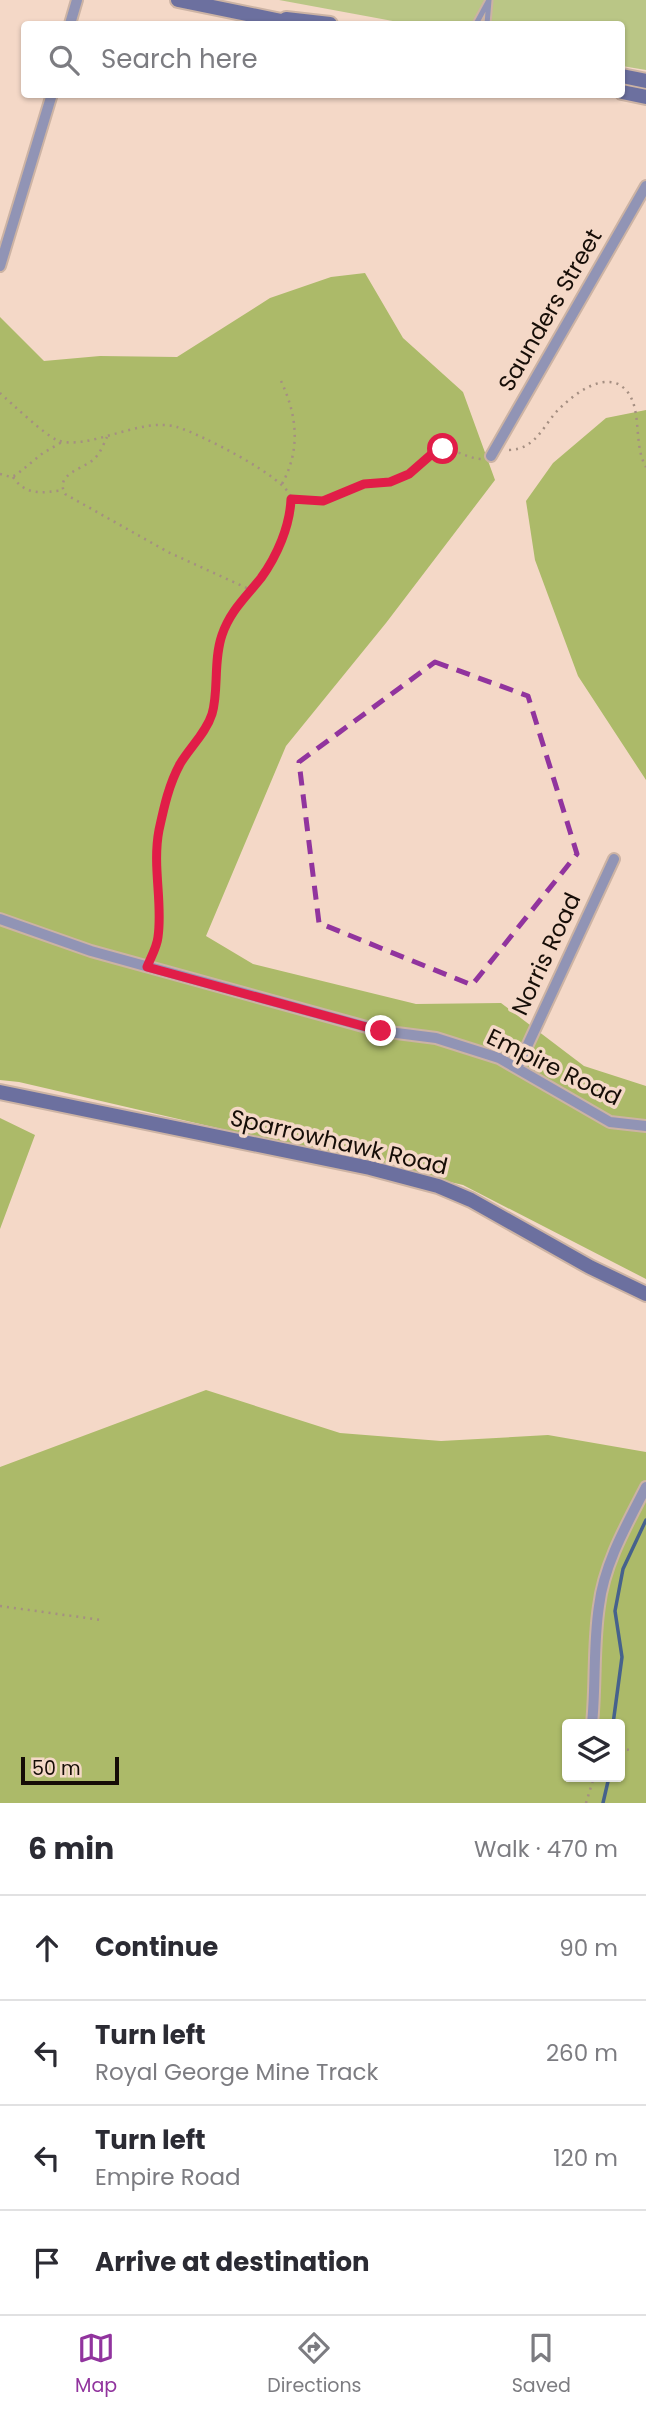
<!DOCTYPE html>
<meta charset="utf-8">
<style>
body{margin:0;font-family:Poppins,sans-serif;background:#f2f2f3;color:#2b2b33}
.controls{position:absolute;right:21px;bottom:21px;display:grid;overflow:hidden;border-radius:7px;box-shadow:0 2px 5px #0004}
.controls button{width:63px;height:63px;display:grid;place-items:center;padding:0;border:0;border-bottom:2px solid #e1e1e2;background:#fff;color:#2b2b33;font:35px sans-serif}
.scale{position:absolute;left:21px;bottom:18px;width:98px;box-sizing:border-box;padding-left:7px;border:4px solid #160d07;border-top:0;font-size:19px;line-height:24px;white-space:nowrap;color:#160d07;-webkit-text-stroke:5px #f4d8c7;paint-order:stroke}
.stop{position:absolute;width:21px;height:21px;margin:-16px;border:5px solid #e11d48;border-radius:50%;background:#fff}
.stop.end{background:#e11d48;border-color:#fff;box-shadow:0 2px 7px #0008}
.list{margin:0;padding:0;list-style:none}
h2{display:flex;justify-content:space-between;align-items:center;height:91px;margin:0;padding:0 28px;font-size:30px}
h2 small{font-size:23px;font-weight:400;color:#7c7c81}
.list li{display:grid;grid-template-columns:46px 1fr auto;gap:21px;align-items:center;box-sizing:border-box;height:105px;padding:0 28px;border-top:2px solid #e1e1e2}
.list b{display:block;font-size:26px;white-space:nowrap}
.list p{margin:0;font-size:23px;white-space:nowrap;color:#7c7c81}
.list em{font-size:23px;font-style:normal;color:#7c7c81}
.icon{flex:none;width:38px;height:38px;fill:none;stroke:currentColor;stroke-width:2;stroke-linecap:round;stroke-linejoin:round}
.map{position:relative;flex:none;width:646px;height:1803px;overflow:hidden}
.search{position:absolute;background:#fff;box-shadow:0 2px 5px #0004;left:21px;right:21px;top:21px;height:77px;display:flex;align-items:center;gap:18px;box-sizing:border-box;padding:0 24px;border-radius:7px;color:#7c7c81;font-size:26px}
.sheet{height:511px;background:#fff}
nav{display:flex;justify-content:space-around;align-items:center;box-sizing:border-box;height:98px;border-top:2px solid #e1e1e2;background:#fff;font-size:19px;color:#7c7c81}
nav a{display:grid;justify-items:center;gap:4px}
nav .on{color:#91349e}
.map>svg:first-child{display:block}
.green{fill:#bac686}
.forest{fill:#acba69;fill-rule:evenodd}
.lines{fill:none;stroke-linecap:round;stroke-linejoin:round}
.stream{stroke:#46628c;stroke-width:3.5}
.lane-casing{stroke:#ccb3a4;stroke-width:9}
.street-casing{stroke:#ccb3a4;stroke-width:14}
.secondary-casing{stroke:#ccb3a4;stroke-width:18}
.path{stroke:#a58f82;stroke-width:2.5;stroke-dasharray:2 5;stroke-linecap:butt}
.lane{stroke:#9194b5;stroke-width:5}
.street{stroke:#9194b5;stroke-width:10}
.secondary{stroke:#6c709f;stroke-width:14}
.route{stroke:#e11d48;stroke-width:9}
.marked{fill:none;stroke:#91349e;stroke-width:5;stroke-dasharray:14 9;stroke-linejoin:round}
.labels{text-anchor:middle;dominant-baseline:central;stroke-width:7;stroke-linejoin:round;paint-order:stroke}
.street-label{font-size:23px;fill:#160d07;stroke:#f4d8c7}
</style>
<div class="map">
<svg width="646" height="1803" viewBox="0 0 646 1803">
<rect width="100%" height="100%" fill="#f4d8c7"/>
<path class="green" d="M 279,0 L 646,0 L 646,70 L 622,66 L 622,24 L 409,24 Z"/>
<path class="forest" d="M 365,273 L 403,338 L 463,392 L 495,480 L 386,623 L 286,746 L 206,936 L 253,964 L 416,1004 L 501,1003 L 584,1066 L 646,1086 L 646,1279 L 463,1185 L 19,1082 L 0,1080 L 0,317 L 44,361 L 100,356 L 177,357 L 270,298 L 331,277 Z
M 646,410 L 646,780 L 578,676 L 535,560 L 526,501 L 553,463 L 606,418 Z
M 0,1118 L 35,1135 L 0,1229 Z
M 206,1390 L 340,1433 L 441,1441 L 548,1435 L 646,1452 L 646,1803 L 0,1803 L 0,1467 ZM 567,1724 L 620,1724 L 620,1777 L 567,1777 Z"/>
<g class="lines">
<path class="stream" d="M 613,1724 L 622,1657 L 615,1611 L 623,1569 L 646,1520
M 603,1803 L 609,1777"/>
<g class="lane-casing">
<path id="lane" d="M 476,24 L 489,0
M 487,24 L 489,0"/>
</g>
<g class="street-casing">
<path id="street" d="M 70,24 L 77,0
M 0,266 L 52,94
M 491,456 L 646,186
M 0,919 L 91,951 L 381,1031 L 436,1038 L 499,1058 L 610,1122 L 646,1126
M 517,1068 L 614,859
M 592,1724 C 596,1685 593,1645 599,1606 C 604,1564 627,1524 646,1487"/>
</g>
<g class="secondary-casing">
<path id="secondary" d="M 178,0 L 296,24
M 286,19 L 330,24
M 622,76 L 646,81
M 622,92 L 646,97
M 0,1092 L 370,1168 L 438,1186 L 471,1200 L 590,1267 L 646,1294"/>
</g>
<path class="path" d="M 281,381 C 297,415 301,449 282,484
M 0,393 C 11,403 46,436 57,440 C 87,452 141,416 177,427 C 198,433 288,478 291,498 C 292,507 289,516 286,524 C 281,543 273,561 261,577 C 247,596 231,610 223,633 C 213,660 219,688 213,712 C 208,731 192,745 182,761 C 169,782 163,807 159,831 C 152,873 168,918 151,957
M 107,437 C 104,443 101,452 95,458 C 85,469 54,473 65,494 L 168,552 L 251,590
M 509,450 C 535,449 542,428 557,411 C 571,397 597,375 618,384 C 646,399 631,442 646,467
M 0,474 L 11,477 L 16,475 L 43,453 L 62,442
M 13,477 C 26,496 42,493 63,490
M 291,499 C 305,500 321,504 334,498 C 344,494 353,486 364,484 C 379,481 391,484 406,476 C 418,469 427,453 440,450 C 454,447 467,459 482,459
M 0,1606 L 101,1620
M 620,1749 L 631,1750
M 586,1803 L 594,1777"/>
<use href="#lane" class="lane"/>
<use href="#street" class="street"/>
<use href="#secondary" class="secondary"/>
</g>
<g class="lines">
<path class="route" d="M 381,1031 L 147,967 C 151,957 157,947 158,937 C 163,903 152,867 159,830 C 164,807 169,784 180,764 C 190,747 206,733 212,714 C 219,691 213,661 222,635 C 230,611 246,597 261,578 C 277,556 290,526 291,499 L 323,501 L 364,484 L 390,482 L 409,474 L 433,453 L 443,449"/>
</g>
<path class="marked" d="M 435,662 L 528,696 L 577,854 L 472,985 L 319,923 L 299,762 Z"/>
<g class="labels">
<g class="street-label">
<text transform="translate(550 310) rotate(-60)">Saunders Street</text>
<text transform="translate(546 954) rotate(-65)">Norris Road</text>
<text transform="translate(554 1067) rotate(26)">Empire Road</text>
<text transform="translate(339 1142) rotate(13)">Sparrowhawk Road</text>
</g>
</g>
</svg>
<div class="controls">
<button><svg class="icon" aria-label="layers" viewBox="0 0 24 24"><path d="M12 4l9 5-9 5-9-5zM3 14l9 5 9-5"/></svg></button>
</div>
<div class="scale">50 m</div>
<div class="stop" style="left:443px;top:449px"></div>
<div class="stop end" style="left:381px;top:1031px"></div>
<div class="search"><svg class="icon" aria-label="search" viewBox="0 0 24 24"><circle cx="10" cy="10" r="6"/><path d="M15 15l6 6"/></svg>Search here</div>
</div>
<section class="sheet">
<h2>6 min<small>Walk · 470 m</small></h2>
<ul class="list">
<li><svg class="icon" aria-label="ahead" viewBox="0 0 24 24"><path d="M12 20V5M6 11l6-6 6 6"/></svg><div><b>Continue</b></div><em>90 m</em></li>
<li><svg class="icon" aria-label="left" viewBox="0 0 24 24"><path d="M17 20v-9H6M10 6l-5 5 5 5"/></svg><div><b>Turn left</b><p>Royal George Mine Track</p></div><em>260 m</em></li>
<li><svg class="icon" aria-label="left" viewBox="0 0 24 24"><path d="M17 20v-9H6M10 6l-5 5 5 5"/></svg><div><b>Turn left</b><p>Empire Road</p></div><em>120 m</em></li>
<li><svg class="icon" aria-label="arrive" viewBox="0 0 24 24"><path d="M6 21V4h12l-3 4 3 4H6"/></svg><div><b>Arrive at destination</b></div></li>
</ul>
</section>
<nav>
<a class="on"><svg class="icon" aria-label="map" viewBox="0 0 24 24"><path d="M3 6l6-2 6 2 6-2v14l-6 2-6-2-6 2zM9 4v14M15 6v14"/></svg>Map</a>
<a><svg class="icon" aria-label="directions" viewBox="0 0 24 24"><path d="M12 3l9 9-9 9-9-9zM9 14v-3h6M13 9l2 2-2 2"/></svg>Directions</a>
<a><svg class="icon" aria-label="saved" viewBox="0 0 24 24"><path d="M7 4h10v16l-5-4-5 4z"/></svg>Saved</a>
</nav>
